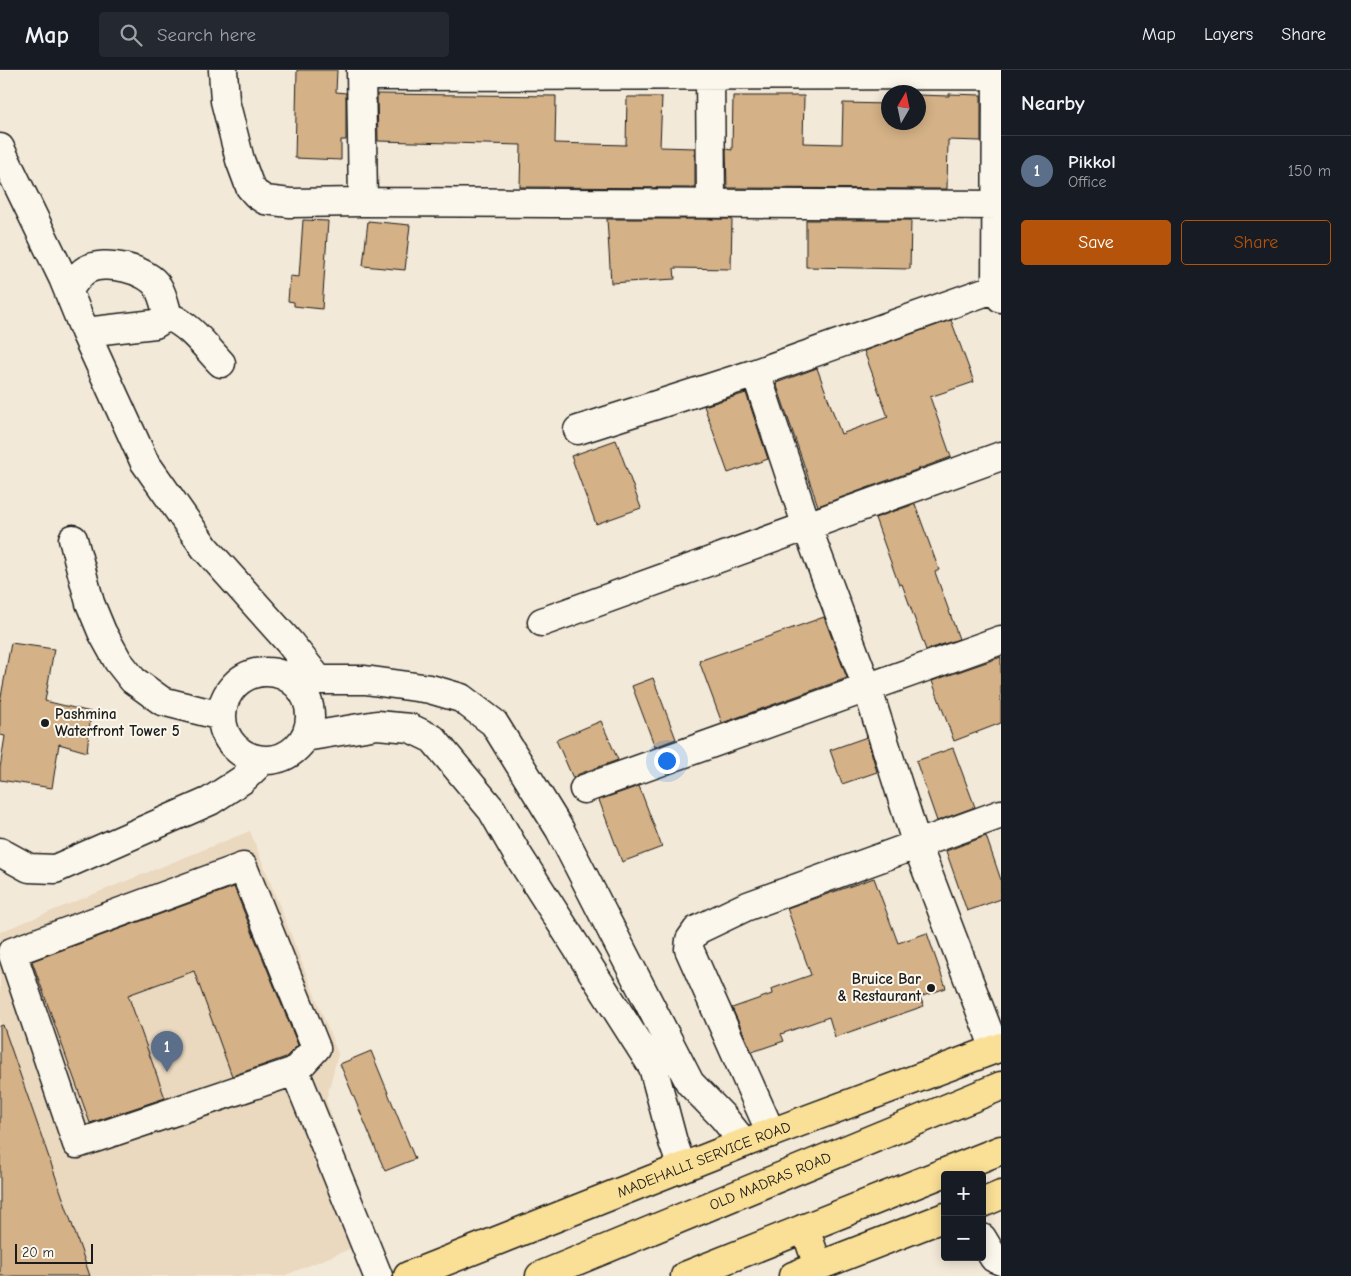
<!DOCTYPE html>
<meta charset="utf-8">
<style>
body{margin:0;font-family:"Comic Neue",sans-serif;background:#242831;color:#f1f3f6}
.controls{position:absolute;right:15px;bottom:15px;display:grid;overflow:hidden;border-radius:5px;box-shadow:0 2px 12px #0003}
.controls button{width:45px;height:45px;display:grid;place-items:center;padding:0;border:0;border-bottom:1px solid #363941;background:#171b24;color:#f1f3f6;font:25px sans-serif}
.compass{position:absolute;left:881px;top:15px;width:45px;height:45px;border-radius:50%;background:#171b24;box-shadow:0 2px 12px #0003;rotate:9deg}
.scale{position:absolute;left:15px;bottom:12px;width:78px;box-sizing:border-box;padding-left:5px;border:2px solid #1c1c1c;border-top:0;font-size:14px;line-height:18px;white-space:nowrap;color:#1c1c1c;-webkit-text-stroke:4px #fbf7ec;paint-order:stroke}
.you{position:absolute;left:666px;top:690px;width:18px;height:18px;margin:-12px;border:4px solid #fff;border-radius:50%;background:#1a73e8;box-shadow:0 0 0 8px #1a73e833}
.badge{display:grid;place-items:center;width:32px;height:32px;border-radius:50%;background:#b45309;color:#fff;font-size:16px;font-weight:700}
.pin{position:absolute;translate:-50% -41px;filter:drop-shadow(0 1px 2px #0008)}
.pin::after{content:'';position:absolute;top:26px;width:18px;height:15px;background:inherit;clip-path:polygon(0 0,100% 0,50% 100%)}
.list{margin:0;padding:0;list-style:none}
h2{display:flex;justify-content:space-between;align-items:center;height:65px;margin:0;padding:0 20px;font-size:21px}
h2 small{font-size:16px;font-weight:400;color:#9ea1a6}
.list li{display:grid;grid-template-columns:32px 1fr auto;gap:15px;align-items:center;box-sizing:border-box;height:70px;padding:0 20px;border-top:1px solid #363941}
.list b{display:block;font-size:19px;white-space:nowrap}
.list p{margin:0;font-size:16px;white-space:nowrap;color:#9ea1a6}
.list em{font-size:16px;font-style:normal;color:#9ea1a6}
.actions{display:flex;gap:10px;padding:15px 20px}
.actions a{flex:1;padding:11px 0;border:1px solid #b45309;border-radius:5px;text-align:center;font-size:18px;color:#b45309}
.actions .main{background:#b45309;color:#fff}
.icon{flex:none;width:28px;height:28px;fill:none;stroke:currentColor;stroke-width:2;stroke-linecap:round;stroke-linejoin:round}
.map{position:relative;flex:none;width:1001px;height:1206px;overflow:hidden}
header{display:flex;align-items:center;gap:30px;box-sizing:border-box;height:70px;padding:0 25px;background:#171b24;border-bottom:1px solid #363941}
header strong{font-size:24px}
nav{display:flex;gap:28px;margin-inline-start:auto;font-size:18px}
.search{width:350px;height:45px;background:#242831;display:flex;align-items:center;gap:12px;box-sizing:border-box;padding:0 18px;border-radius:5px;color:#9ea1a6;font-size:19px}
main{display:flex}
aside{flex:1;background:#171b24}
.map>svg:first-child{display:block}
.built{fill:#ead8bf}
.building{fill:#d4b186;stroke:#1c1c1c}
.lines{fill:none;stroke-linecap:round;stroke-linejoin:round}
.minor-casing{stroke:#1c1c1c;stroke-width:31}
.major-casing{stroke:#1c1c1c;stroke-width:31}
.highway-casing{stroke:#1c1c1c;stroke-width:31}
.minor{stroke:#fbf7ec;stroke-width:28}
.major{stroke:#fadf96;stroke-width:28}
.highway{stroke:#fadf96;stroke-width:28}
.poi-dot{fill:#1c1c1c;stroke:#fbf7ec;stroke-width:2}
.labels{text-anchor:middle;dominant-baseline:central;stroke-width:4;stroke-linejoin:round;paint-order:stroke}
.poi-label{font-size:15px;font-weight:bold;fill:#1c1c1c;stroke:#fbf7ec;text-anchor:start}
.street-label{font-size:15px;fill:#1c1c1c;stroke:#fbf7ec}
</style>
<header>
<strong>Map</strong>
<div class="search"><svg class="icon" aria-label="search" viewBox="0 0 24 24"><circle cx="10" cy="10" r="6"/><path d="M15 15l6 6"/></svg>Search here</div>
<nav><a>Map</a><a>Layers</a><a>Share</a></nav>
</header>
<main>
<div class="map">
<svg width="1001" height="1206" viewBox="0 0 1001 1206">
<rect width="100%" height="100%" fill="#f3e9d8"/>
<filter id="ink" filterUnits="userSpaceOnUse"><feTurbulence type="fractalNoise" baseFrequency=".02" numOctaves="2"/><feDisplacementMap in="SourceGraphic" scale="10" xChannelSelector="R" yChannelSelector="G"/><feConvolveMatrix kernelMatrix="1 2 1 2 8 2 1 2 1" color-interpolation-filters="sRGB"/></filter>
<g filter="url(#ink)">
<path class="built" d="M 250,761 L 338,984 L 326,1030 L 374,1169 L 283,1206 L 0,1206 L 0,862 Z"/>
<path class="building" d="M 297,0 L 337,0 L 336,22 L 346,23 L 346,70 L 341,70 L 341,90 L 295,88 Z
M 377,24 L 556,26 L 555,73 L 626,75 L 627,27 L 662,27 L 660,77 L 695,78 L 695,118 L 520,117 L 521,75 L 378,71 Z
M 949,24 L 981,25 L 981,71 L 948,70 L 947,119 L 727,118 L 726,79 L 732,80 L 733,26 L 804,26 L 803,73 L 842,74 L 843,33 L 888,34 L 888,52 L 918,52 L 918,25 L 949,26 Z
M 607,149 L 732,149 L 731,199 L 674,198 L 675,209 L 611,213 Z
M 303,150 L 328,151 L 322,239 L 294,236 L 294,232 L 288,231 L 290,206 L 299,207 Z
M 806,150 L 911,150 L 910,199 L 806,197 Z
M 368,151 L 410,155 L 405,200 L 363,196 Z
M 951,250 L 974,312 L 930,327 L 951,387 L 818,436 L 776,313 L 817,298 L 841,364 L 888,347 L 864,281 Z
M 746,323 L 768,389 L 728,403 L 704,336 Z
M 616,370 L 641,438 L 596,454 L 571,386 Z
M 915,434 L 939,500 L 935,502 L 959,569 L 926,580 L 902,514 L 899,515 L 875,448 Z
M 824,547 L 847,608 L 722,653 L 699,591 Z
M 11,573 L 54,579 L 45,631 L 91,642 L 87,682 L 59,674 L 52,718 L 0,710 L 0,698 L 5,666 L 0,665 L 0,632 Z
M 1001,587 L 1001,653 L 954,671 L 932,611 Z
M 653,608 L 676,669 L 655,677 L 632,616 Z
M 601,651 L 618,690 L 579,704 L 573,708 L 556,670 Z
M 867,667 L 877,702 L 842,714 L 830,680 Z
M 953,678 L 975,737 L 937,751 L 916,691 Z
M 639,716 L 662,777 L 622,792 L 599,730 Z
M 986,766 L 1001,810 L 1001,829 L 967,841 L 946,781 Z
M 874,808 L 898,873 L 927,863 L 946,918 L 920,927 L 924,936 L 835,967 L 829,947 L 781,964 L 784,971 L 752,982 L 732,938 L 772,924 L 771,919 L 811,905 L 787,838 Z
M 234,817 L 298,975 L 286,987 L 232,1006 L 194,901 L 128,925 L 165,1028 L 90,1053 L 32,891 Z
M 3,955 L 90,1206 L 0,1206 L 0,956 Z
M 371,981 L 415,1089 L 385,1101 L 340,994 Z"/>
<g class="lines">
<g class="minor-casing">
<path id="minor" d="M 223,0 L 225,31 L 240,90 L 250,117 L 256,124 L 265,130 L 290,133 L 363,132 L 1001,135
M 361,0 L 363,132
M 710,0 L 711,133
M 997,0 L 996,218 L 1001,228
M 361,6 L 1001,5
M 0,78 L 63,208 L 85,262 L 144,391 L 205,478 L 289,572 L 319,610
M 68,220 C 73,214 79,204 86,200 C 104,189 148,199 158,217 C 163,225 165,236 168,246
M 85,262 L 155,254 L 168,246 C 190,255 205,276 221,293
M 578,360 L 756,303
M 73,469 L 90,533 L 102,562 L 118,591 L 133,610 L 162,631 L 221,646
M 542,552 L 1001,386
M222 646a44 44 0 1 1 88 0a44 44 0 1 1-88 0Z
M 296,613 L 319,610 L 365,610 L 430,619 L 461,628 L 494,653 L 560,760 L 690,1013 L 723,1047 L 744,1073
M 305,667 L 377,655 L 410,658 L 433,669 L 492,740 L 516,782 L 653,997 L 673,1072 L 682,1097
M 584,719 L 1001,570
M 0,782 L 29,798 L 55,799 L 210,731 L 242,710 L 263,690
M 243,797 L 316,978 L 295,1001 L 77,1074 L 12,882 Z
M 995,979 L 917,775 L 867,617 L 807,457 L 756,303 L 996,218
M 295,1001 L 378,1206
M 771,1063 L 689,879 L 690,870 L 697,860 L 745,837 L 1001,744
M 982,1168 L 994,1188 L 1001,1191"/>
</g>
<g class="major-casing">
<g id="major">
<path d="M 982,1133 L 1001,1125"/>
<path id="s1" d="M 408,1206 L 744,1073 L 1001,977"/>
<path d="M 793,1206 L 945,1147"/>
</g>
</g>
<g class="highway-casing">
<g id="highway">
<path d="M 805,1158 L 818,1196"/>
<path id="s2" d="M 540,1206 L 1001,1016"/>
<path d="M 685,1206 L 1001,1080"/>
</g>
</g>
<use href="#minor" class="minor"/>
<use href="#major" class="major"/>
<use href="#highway" class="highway"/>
</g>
</g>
<g class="poi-dot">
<circle cx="45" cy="653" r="5"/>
<circle cx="931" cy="918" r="5"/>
</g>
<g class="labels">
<g class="poi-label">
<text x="55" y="644">Pashmina<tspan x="55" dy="17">Waterfront Tower 5</tspan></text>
<text x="921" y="909" text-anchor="end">Bruice Bar<tspan x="921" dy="17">&amp; Restaurant</tspan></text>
</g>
<g class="street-label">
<text stroke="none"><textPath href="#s1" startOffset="318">MADEHALLI SERVICE ROAD</textPath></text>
<text stroke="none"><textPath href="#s2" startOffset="249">OLD MADRAS ROAD</textPath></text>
</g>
</g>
</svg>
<div class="controls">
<button>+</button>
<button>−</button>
</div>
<svg class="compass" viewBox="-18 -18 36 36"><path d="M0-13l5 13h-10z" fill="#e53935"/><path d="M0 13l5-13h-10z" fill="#9ea1a6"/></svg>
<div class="scale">20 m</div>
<div class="you"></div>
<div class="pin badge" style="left:167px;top:1002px;background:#5c6f8a">1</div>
</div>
<aside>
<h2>Nearby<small></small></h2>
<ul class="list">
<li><span class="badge" style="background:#5c6f8a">1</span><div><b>Pikkol</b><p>Office</p></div><em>150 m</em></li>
</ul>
<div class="actions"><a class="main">Save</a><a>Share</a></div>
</aside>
</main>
